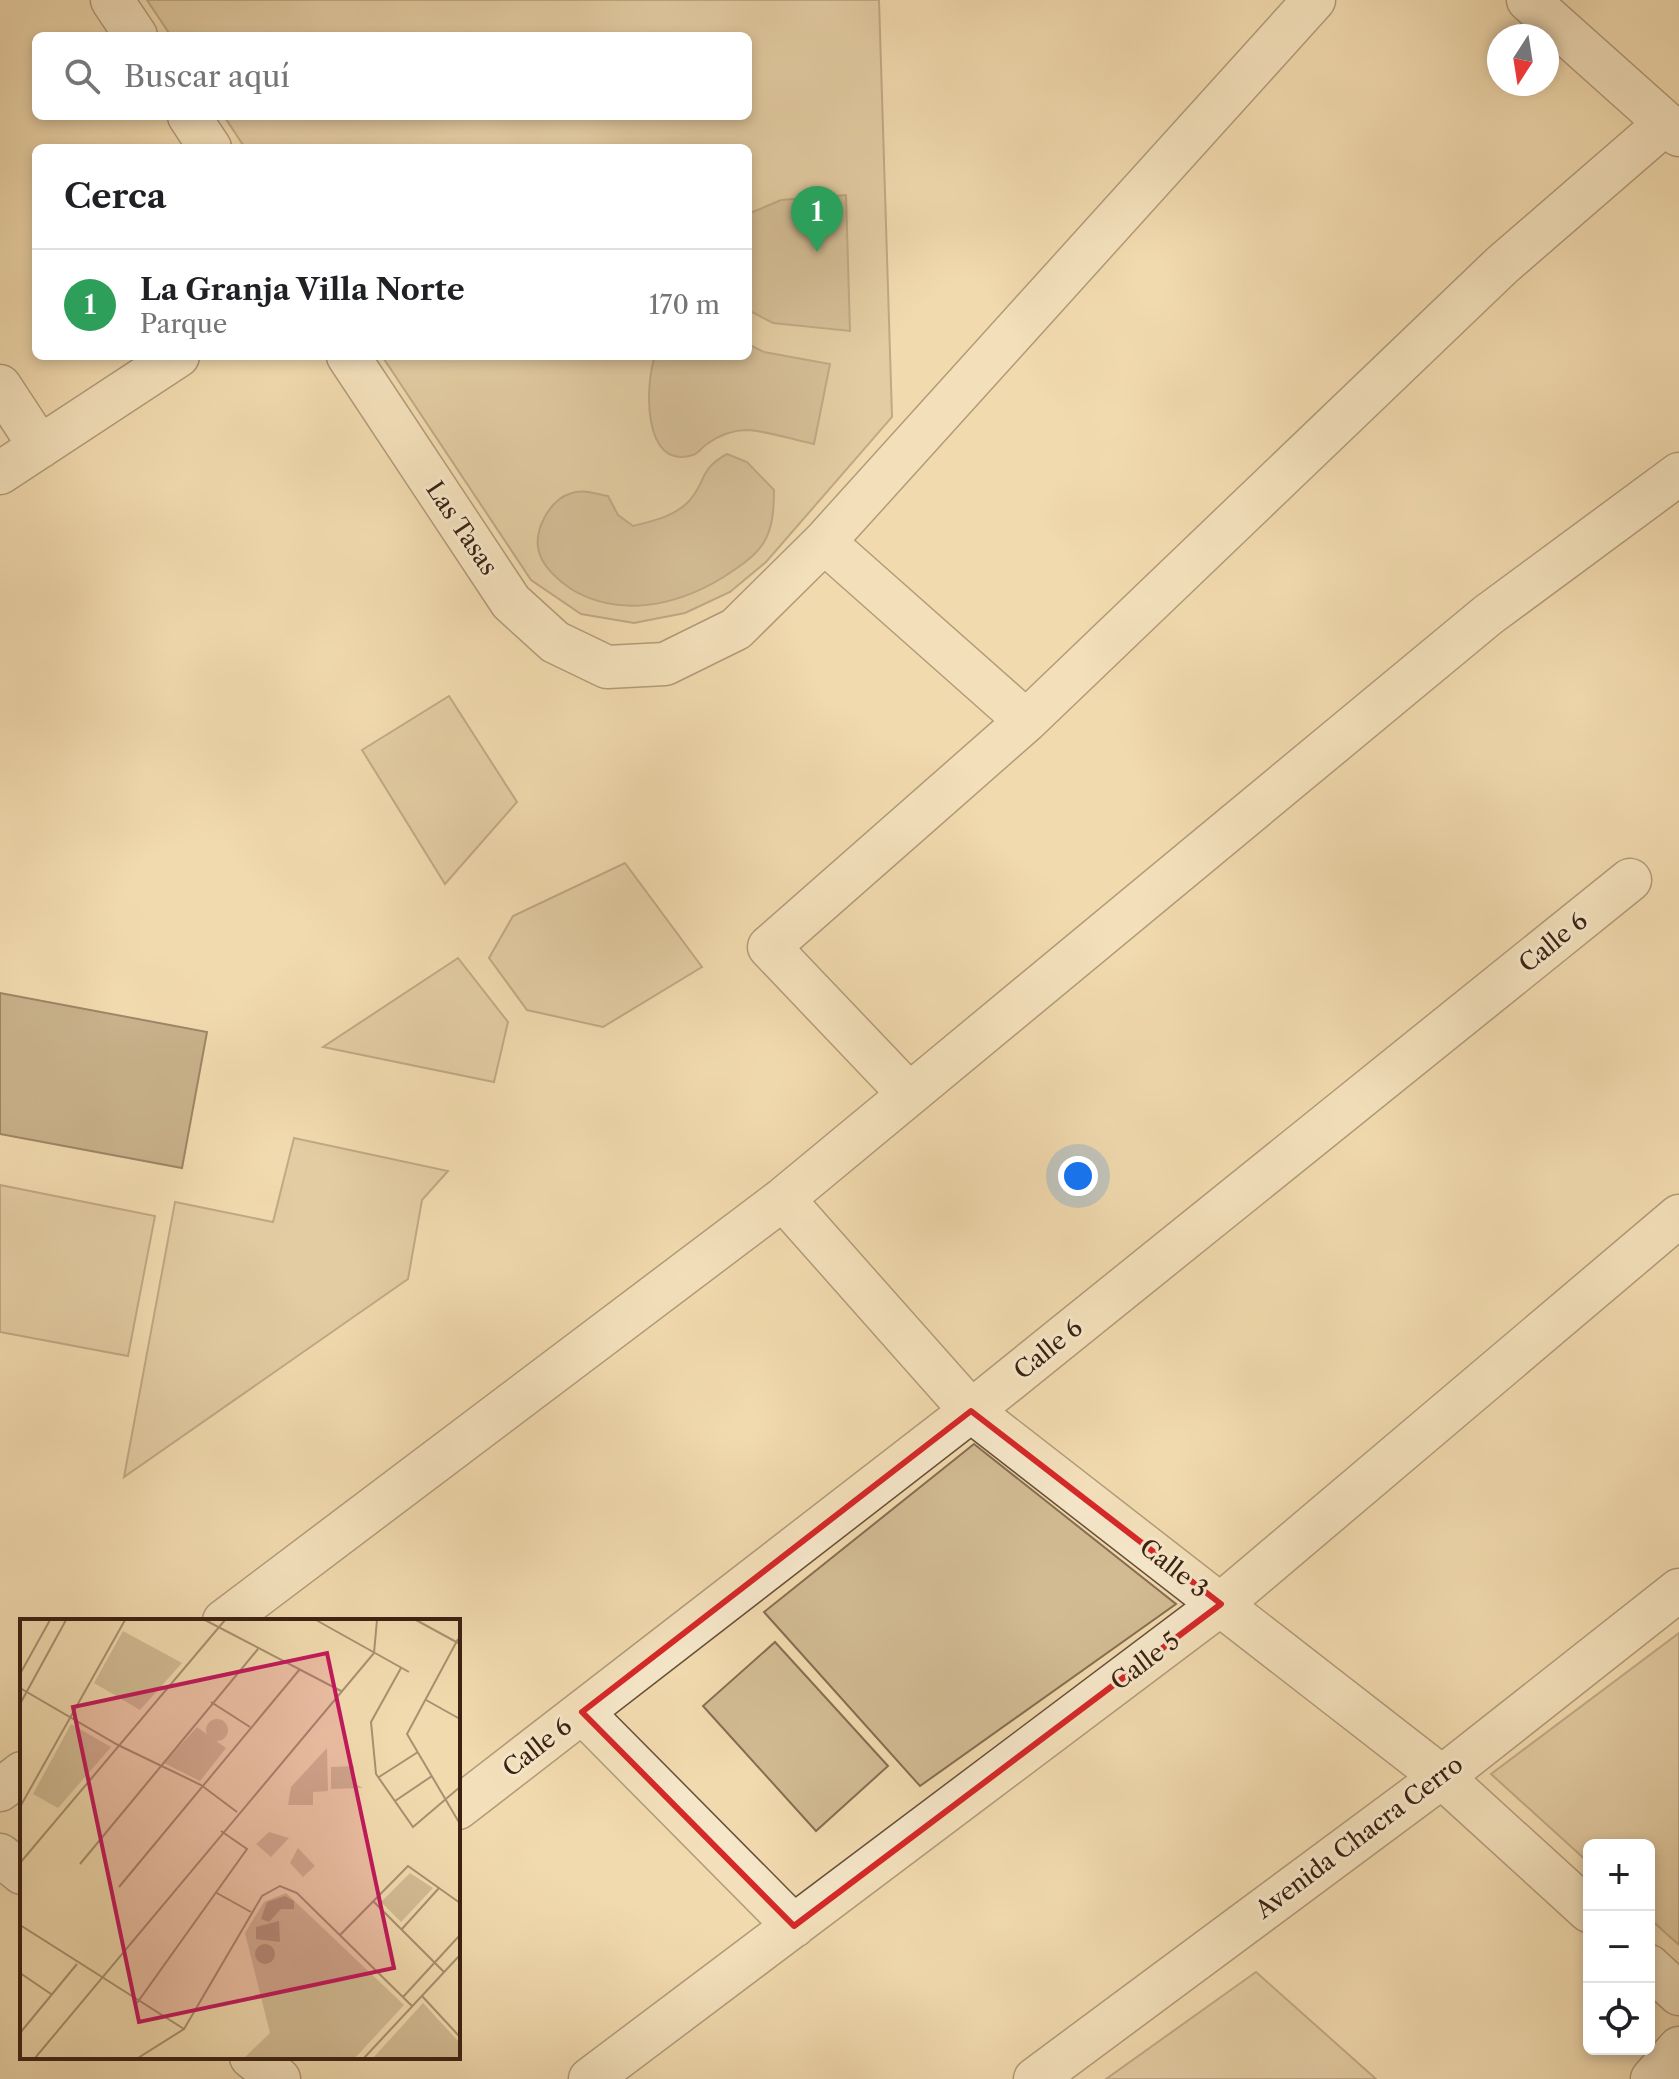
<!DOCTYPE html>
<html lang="es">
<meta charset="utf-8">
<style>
body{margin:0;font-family:"Libre Caslon Text",serif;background:#f6f6f6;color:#202124}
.controls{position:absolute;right:24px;bottom:24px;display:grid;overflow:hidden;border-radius:12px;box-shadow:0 4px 12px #0003}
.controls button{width:72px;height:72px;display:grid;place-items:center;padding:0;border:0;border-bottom:2px solid #e0e0e0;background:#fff;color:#202124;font:40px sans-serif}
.compass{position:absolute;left:1487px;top:24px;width:72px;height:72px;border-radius:50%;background:#fff;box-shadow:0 4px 12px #0003;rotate:192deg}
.you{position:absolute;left:1078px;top:1176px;width:28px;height:28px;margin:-20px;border:6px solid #fff;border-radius:50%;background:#1a73e8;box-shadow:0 0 0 12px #1a73e833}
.badge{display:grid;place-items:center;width:52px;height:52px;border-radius:50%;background:#8f2418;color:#fff;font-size:26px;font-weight:700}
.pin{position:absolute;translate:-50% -66px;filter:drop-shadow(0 2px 4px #0008)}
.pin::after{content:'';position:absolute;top:42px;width:28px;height:24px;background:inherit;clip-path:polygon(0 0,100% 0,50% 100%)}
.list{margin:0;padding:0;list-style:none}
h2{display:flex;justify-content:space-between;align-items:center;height:104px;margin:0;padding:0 32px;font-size:34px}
h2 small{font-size:26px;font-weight:400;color:#757577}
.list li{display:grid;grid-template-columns:52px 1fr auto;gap:24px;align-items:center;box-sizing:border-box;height:112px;padding:0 32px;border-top:2px solid #e0e0e0}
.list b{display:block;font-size:30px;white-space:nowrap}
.list p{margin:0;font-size:26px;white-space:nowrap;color:#757577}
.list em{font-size:26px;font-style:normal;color:#757577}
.icon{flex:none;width:44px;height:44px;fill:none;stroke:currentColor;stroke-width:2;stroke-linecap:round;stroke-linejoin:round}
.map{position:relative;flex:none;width:1679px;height:2079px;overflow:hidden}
.search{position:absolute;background:#fff;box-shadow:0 4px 12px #0003;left:32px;top:32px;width:720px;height:88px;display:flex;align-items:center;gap:20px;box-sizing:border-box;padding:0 28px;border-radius:12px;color:#757577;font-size:30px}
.panel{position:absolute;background:#fff;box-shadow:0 4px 12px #0003;left:32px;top:144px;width:720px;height:216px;border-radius:12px}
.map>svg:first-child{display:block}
.green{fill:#d2bb93;stroke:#866e52;stroke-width:2}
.water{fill:#b39b79;stroke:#836a50;stroke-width:2}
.building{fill:#9a8163;stroke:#3b2112;stroke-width:2}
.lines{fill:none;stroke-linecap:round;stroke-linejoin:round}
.minor-casing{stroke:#684f39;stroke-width:45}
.minor{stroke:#f6e7ca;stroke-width:42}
.marked{fill:none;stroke:#d62828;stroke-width:6;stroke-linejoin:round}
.labels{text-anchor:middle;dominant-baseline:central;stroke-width:6;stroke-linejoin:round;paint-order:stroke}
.street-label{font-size:24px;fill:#3b2112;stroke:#f6e7ca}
.inset-road{fill:none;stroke:#a89070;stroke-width:2}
.view{fill:#c2185b;fill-opacity:0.15;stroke:#c2185b;stroke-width:4}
.inset-edge{fill:none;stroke:#3b2112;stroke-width:4}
</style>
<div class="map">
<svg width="1679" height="2079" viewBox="0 0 1679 2079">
<rect width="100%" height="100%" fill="#f1daae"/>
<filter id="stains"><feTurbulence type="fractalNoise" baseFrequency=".0025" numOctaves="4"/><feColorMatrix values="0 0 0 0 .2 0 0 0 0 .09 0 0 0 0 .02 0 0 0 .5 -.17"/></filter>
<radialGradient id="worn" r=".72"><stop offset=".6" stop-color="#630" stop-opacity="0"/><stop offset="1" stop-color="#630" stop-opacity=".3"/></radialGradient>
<path class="green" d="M 147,0 L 879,0 L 892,417 L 766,562 L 730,592 L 685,613 L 634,623 L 581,614 L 531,580 L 382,356 L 748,356 L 748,148 L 245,148 L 224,116 L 748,116 L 748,36 L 171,36 Z
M 449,696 L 517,802 L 445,884 L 362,750 Z
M 625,863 L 702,967 L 603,1027 L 527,1010 L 489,958 L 513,916 Z
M 458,958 L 508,1022 L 494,1082 L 323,1047 Z
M 294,1138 L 448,1171 L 422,1200 L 408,1279 L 124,1477 L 175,1202 L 273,1222 Z
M 0,1185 L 155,1216 L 128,1356 L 0,1332 Z
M 974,1444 L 1176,1604 L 920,1786 L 764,1612 Z
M 1679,1633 L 1679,1945 L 1649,1918 L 1649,1845 L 1589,1845 L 1589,1863 L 1491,1774 Z
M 775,1642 L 888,1766 L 816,1831 L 703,1706 Z
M 1256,1972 L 1376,2079 L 1106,2079 Z"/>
<path class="water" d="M 846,195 L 850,331 L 773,323 L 748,310 L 748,214 L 781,200 Z
M 748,344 L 764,352 L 830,364 L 814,444 C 793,440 769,431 747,430 C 733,430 718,436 707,444 C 702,447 699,453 693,455 C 642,471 645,384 655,356 L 748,356 Z
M 727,454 L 747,462 L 774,490 C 774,540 763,552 722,578 C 676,606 619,618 571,589 C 559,581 543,567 539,552 C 533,530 550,499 572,493 C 582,489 597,494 608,496 L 618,515 L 633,526 C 651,521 673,517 687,503 C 707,484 697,470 727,454 Z"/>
<path class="building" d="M 0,993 L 207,1032 L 182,1168 L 0,1134 Z"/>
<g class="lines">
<g class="minor-casing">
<path id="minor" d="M 112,0 L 136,36
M 1528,0 L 1679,135
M 189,116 L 210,148
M 348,356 L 511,602 L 555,642 L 607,667 L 665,664 L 736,629 L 824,542 L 1314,0
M 0,386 L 40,447
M 0,473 L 178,356
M 824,542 L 1026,721
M 909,1094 L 769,947 L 1026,721 L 1502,265 L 1666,123
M 783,1199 L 971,1411 L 1442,1777 L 1589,1911
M 224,1621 L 783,1199 L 1488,615 L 1679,474
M 582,1712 L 794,1926
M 0,1790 L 22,1773
M 458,1808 L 971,1411 L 1630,880
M 0,1855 L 22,1873
M 1649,1966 L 1679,1994
M 251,2057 L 279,2079
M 590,2079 L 1221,1604 L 1679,1216
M 1035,2079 L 1442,1777 L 1679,1590
M 1652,2079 L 1679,2048"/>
</g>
<use href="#minor" class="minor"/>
</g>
<path d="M0 0H1679V2079H0ZM 971,1411 L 1221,1604 L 794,1926 L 582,1712 Z" fill="#f1daae" fill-opacity=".55" fill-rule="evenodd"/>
<path class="marked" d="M 971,1411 L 1221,1604 L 794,1926 L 582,1712 Z"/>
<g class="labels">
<g class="street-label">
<text transform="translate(462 528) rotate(56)">Las Tasas</text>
<text transform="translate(1553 942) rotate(-39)">Calle 6</text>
<text transform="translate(1048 1349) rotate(-39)">Calle 6</text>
<text transform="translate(1174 1568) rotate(38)">Calle 3</text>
<text transform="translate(1145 1661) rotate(-37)">Calle 5</text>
<text transform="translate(537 1747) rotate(-38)">Calle 6</text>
<text transform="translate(1359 1837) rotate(-37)">Avenida Chacra Cerro</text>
</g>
</g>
<g transform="translate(20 1619)">
<rect width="440" height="440" fill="#f1daae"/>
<path d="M 103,12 L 162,44 L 120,91 L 74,64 ZM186 111a11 11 0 1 1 22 0a11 11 0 1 1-22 0ZM 51,105 L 91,128 L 38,189 L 13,175 ZM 177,108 L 206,129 L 180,162 L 144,144 ZM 307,129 L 308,172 L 293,173 L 293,186 L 268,186 L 271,168 ZM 334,147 L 334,164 L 343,169 L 311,170 L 311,148 ZM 249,213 L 269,219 L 251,238 L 236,225 ZM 278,229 L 295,247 L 283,258 L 270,244 ZM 390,254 L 413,269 L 381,303 L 361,283 ZM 266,274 L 384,386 L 335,439 L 224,439 L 250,414 L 225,314 L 244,283 ZM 403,384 L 440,424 L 440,439 L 353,439 Z" fill="#d2bb93"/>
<path d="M 265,277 L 274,282 L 274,290 L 261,290 L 249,303 L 241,300 L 247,283 ZM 259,302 L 260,323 L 236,320 L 236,308 ZM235 335a10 10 0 1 1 20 0a10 10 0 1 1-20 0Z" fill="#b39b79"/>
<path class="inset-road" d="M 185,1 L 321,72M 296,1 L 389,53M 396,1 L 440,25M 438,20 L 387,115 L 440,205M 381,49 L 351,103 L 356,155 L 393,208 L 440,168M 0,55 L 30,1M 0,69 L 98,126 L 181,166 L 217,193M 406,81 L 440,100M 191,83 L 230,108M 0,85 L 46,1M 359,158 L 398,133M 375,182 L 412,157M 0,188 L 105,1M 0,244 L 205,1M 60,245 L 238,30M 99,268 L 280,50M 195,273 L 231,293M 353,282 L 424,353M 0,306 L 164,410M 381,311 L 419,269M 320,316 L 388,247 L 440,284M 0,354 L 31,375M 402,377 L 440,418M 383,378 L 440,316M 117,384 L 227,230 L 201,212M 0,414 L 57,345M 15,439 L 354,34 L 357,1M 118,439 L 164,410 L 242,277 L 260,267 L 277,274 L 392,387M 344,439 L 440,336"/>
<path class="view" d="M 307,34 L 374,349 L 119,403 L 53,88 Z"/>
<rect width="440" height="440" class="inset-edge"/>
</g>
<rect width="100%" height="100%" filter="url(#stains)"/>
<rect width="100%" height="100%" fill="url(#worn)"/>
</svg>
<div class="controls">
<button>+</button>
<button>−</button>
<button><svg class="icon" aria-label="locate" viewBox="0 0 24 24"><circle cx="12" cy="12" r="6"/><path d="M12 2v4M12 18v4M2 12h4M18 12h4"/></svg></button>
</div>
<svg class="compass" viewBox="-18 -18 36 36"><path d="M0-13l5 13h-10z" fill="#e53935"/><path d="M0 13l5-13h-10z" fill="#757577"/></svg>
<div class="you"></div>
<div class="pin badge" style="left:817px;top:252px;background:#2e9e5b">1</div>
<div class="search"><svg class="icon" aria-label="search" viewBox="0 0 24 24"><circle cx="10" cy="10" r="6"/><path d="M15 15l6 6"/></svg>Buscar aquí</div>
<section class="panel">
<h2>Cerca<small></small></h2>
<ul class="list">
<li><span class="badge" style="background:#2e9e5b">1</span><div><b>La Granja Villa Norte</b><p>Parque</p></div><em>170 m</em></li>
</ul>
</section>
</div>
